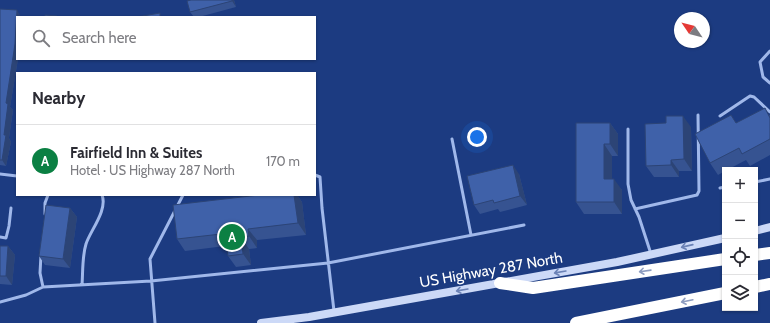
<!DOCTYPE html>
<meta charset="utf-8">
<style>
body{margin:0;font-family:Cabin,sans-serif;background:#f2f2f3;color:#2b2b33}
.controls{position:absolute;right:12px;bottom:12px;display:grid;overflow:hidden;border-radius:0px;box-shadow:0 1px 3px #0004}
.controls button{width:36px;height:36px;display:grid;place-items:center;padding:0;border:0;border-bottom:1px solid #e1e1e2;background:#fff;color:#2b2b33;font:20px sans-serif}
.compass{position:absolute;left:674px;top:12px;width:36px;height:36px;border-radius:50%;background:#fff;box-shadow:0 1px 3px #0004;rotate:305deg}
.you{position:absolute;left:477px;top:137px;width:14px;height:14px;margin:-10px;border:3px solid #fff;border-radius:50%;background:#1a73e8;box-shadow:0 0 0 6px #1a73e833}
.badge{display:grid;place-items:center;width:26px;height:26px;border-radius:50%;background:#0b8043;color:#fff;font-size:13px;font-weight:700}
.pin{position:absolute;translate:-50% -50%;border:2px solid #fff;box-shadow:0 1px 4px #0006}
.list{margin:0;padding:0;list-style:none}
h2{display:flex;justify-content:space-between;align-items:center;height:52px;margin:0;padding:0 16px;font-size:17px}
h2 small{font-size:13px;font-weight:400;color:#7c7c81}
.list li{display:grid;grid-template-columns:26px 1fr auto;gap:12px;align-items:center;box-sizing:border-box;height:72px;padding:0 16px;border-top:1px solid #e1e1e2}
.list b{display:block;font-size:15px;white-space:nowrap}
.list p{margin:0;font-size:13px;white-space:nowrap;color:#7c7c81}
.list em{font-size:13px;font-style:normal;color:#7c7c81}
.icon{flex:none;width:22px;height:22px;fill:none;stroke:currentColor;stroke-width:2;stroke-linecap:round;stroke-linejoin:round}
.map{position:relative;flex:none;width:770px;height:323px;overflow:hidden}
.search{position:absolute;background:#fff;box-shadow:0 1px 3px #0004;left:16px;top:16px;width:300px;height:44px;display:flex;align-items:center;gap:10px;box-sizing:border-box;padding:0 14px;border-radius:0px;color:#7c7c81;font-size:15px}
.panel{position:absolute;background:#fff;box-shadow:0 1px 3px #0004;left:16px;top:72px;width:300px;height:124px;border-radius:0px}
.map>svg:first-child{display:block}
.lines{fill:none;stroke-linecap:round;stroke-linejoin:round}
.lane{stroke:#a0b8ea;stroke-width:3}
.secondary{stroke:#ccd9f7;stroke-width:8}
.highway{stroke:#fff;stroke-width:12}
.wall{fill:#365391}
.shaded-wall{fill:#2c4476}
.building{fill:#3f61a9;stroke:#2c4476}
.oneway{stroke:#6b82b6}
.oneway2{stroke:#8e9dc0}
.labels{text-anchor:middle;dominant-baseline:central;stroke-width:3;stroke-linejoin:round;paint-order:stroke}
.street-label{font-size:15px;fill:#fff;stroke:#1c3b81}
</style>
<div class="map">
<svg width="770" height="323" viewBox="0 0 770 323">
<rect width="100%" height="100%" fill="#1c3b81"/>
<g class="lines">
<path class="lane" d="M 770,51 L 760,62 L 763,77 L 770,83
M 720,116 L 750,96 L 754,97 L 770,112
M 628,129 L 628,184 L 631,200 L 639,217 L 651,254
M 452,139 L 471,235
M 0,174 L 17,176
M 315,175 L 320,177 L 322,208 L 334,311
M 755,182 L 770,179
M 720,188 L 725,187
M 635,209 L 697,195 L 699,191 L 698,115
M 45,214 L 45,203 L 48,195
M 0,237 L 6,238 L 9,226 L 11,208
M 41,255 L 40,273 L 43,287
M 82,285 C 83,272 82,257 86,244 C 90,231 108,210 102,195
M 0,302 L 26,295 L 43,287 L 151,281 L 328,263 L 524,225
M 155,323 L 150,259 L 183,195"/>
<path class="secondary" d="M 755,231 L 770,227
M 261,323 L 309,317 L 617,262 L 725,238"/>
<path class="highway" d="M 755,255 L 770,253
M 500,283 L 533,288 L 725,259
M 755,287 L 770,284
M 576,323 L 725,293"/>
</g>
<path class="wall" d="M 234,0 L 236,7 L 199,17 L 194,17 L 190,12 Z
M 0,9 L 21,17 L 17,17 L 17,59 L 18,59 L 10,107 L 13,110 L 9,138 L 11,142 L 6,166 L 0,165 Z
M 770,115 L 770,155 L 750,166 L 746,160 L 727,170 L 725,170 L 725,171 L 718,175 L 710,163 L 737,122 Z
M 610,123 L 618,134 L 618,156 L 612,156 L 612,179 L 622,190 L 622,214 L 584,214 L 576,202 Z
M 691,127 L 692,171 L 679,171 L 679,177 L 654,177 L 646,166 Z
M 519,174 L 527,205 L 500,212 L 498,209 L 480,214 L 474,205 Z
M 259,195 L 297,195 L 302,202 L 306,235 L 257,240 L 257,248 L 249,249 L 251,265 L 236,267 L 228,256 L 227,249 L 225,246 L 185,251 L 177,239 Z
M 70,208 L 77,217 L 70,268 L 45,265 L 39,256 Z
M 0,246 L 8,246 L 15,255 L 12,285 L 0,284 Z"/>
<path class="shaded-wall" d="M 232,0 L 234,0 L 236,7 L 232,1 Z
M 17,10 L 21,17 L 17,17 L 17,59 L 18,59 L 10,107 L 13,110 L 9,138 L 11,142 L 6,166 L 2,160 L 6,103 Z
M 683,116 L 691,127 L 692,171 L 684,159 Z
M 610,123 L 618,134 L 618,156 L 610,144 Z
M 604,144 L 612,156 L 612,190 L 604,179 Z
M 671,160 L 679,171 L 679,177 L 671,165 Z
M 513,165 L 519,174 L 527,205 L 520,196 Z
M 614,179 L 622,190 L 622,214 L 614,202 Z
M 294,195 L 297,195 L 302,202 L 306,235 L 298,223 Z
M 70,208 L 77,217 L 70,268 L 63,259 Z
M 248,229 L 257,240 L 257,248 L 249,236 Z
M 241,237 L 249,249 L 251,265 L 243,254 Z
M 8,246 L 15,255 L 12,285 L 6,276 Z"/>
<path class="building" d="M 191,0 L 232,0 L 232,1 L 190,12 L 187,1 Z
M 0,9 L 17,10 L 15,44 L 6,103 L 8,104 L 4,135 L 6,135 L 2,160 L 0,160 Z
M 160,13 L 160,17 L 137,17 Z
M 45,15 L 57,16 L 57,17 L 45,17 Z
M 765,108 L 770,118 L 770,139 L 742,154 L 739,148 L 710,163 L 695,134 L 731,115 L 736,123 Z
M 666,116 L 683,116 L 684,159 L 671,160 L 671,165 L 646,166 L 645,124 L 666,123 Z
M 576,123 L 610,123 L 610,144 L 604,144 L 604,179 L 614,179 L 614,202 L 576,202 Z
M 513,165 L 520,196 L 494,203 L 493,200 L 474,205 L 467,176 Z
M 259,195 L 294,195 L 298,223 L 248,229 L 249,236 L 241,237 L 243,254 L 228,256 L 226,241 L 221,241 L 221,234 L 177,239 L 173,205 Z
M 46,205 L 70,208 L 63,259 L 39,256 Z
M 0,246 L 8,246 L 6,276 L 0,276 Z"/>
<defs><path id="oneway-shaft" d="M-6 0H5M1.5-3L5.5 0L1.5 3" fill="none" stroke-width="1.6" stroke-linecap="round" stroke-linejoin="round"/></defs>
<g class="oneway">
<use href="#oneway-shaft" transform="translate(687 246) rotate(167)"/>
<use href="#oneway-shaft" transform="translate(560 272) rotate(170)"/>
<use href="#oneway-shaft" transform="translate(462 290) rotate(170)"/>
</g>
<g class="oneway2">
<use href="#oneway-shaft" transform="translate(645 271) rotate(172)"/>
<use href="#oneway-shaft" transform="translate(687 301) rotate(168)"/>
</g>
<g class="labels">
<g class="street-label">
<text transform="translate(491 270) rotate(-10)">US Highway 287 North</text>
</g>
</g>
</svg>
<div class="controls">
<button>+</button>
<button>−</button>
<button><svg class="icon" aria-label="locate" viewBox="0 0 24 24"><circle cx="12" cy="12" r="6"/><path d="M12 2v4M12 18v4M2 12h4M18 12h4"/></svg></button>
<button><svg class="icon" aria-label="layers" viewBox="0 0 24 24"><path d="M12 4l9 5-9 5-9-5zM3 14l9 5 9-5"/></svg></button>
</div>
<svg class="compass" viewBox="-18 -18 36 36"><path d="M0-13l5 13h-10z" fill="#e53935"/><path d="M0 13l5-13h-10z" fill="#7c7c81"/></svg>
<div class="you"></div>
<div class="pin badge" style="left:232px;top:237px">A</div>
<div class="search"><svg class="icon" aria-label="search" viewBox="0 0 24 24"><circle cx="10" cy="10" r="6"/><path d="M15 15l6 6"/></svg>Search here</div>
<section class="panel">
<h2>Nearby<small></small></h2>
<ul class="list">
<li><span class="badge">A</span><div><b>Fairfield Inn &amp; Suites</b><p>Hotel · US Highway 287 North</p></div><em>170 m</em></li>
</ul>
</section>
</div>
